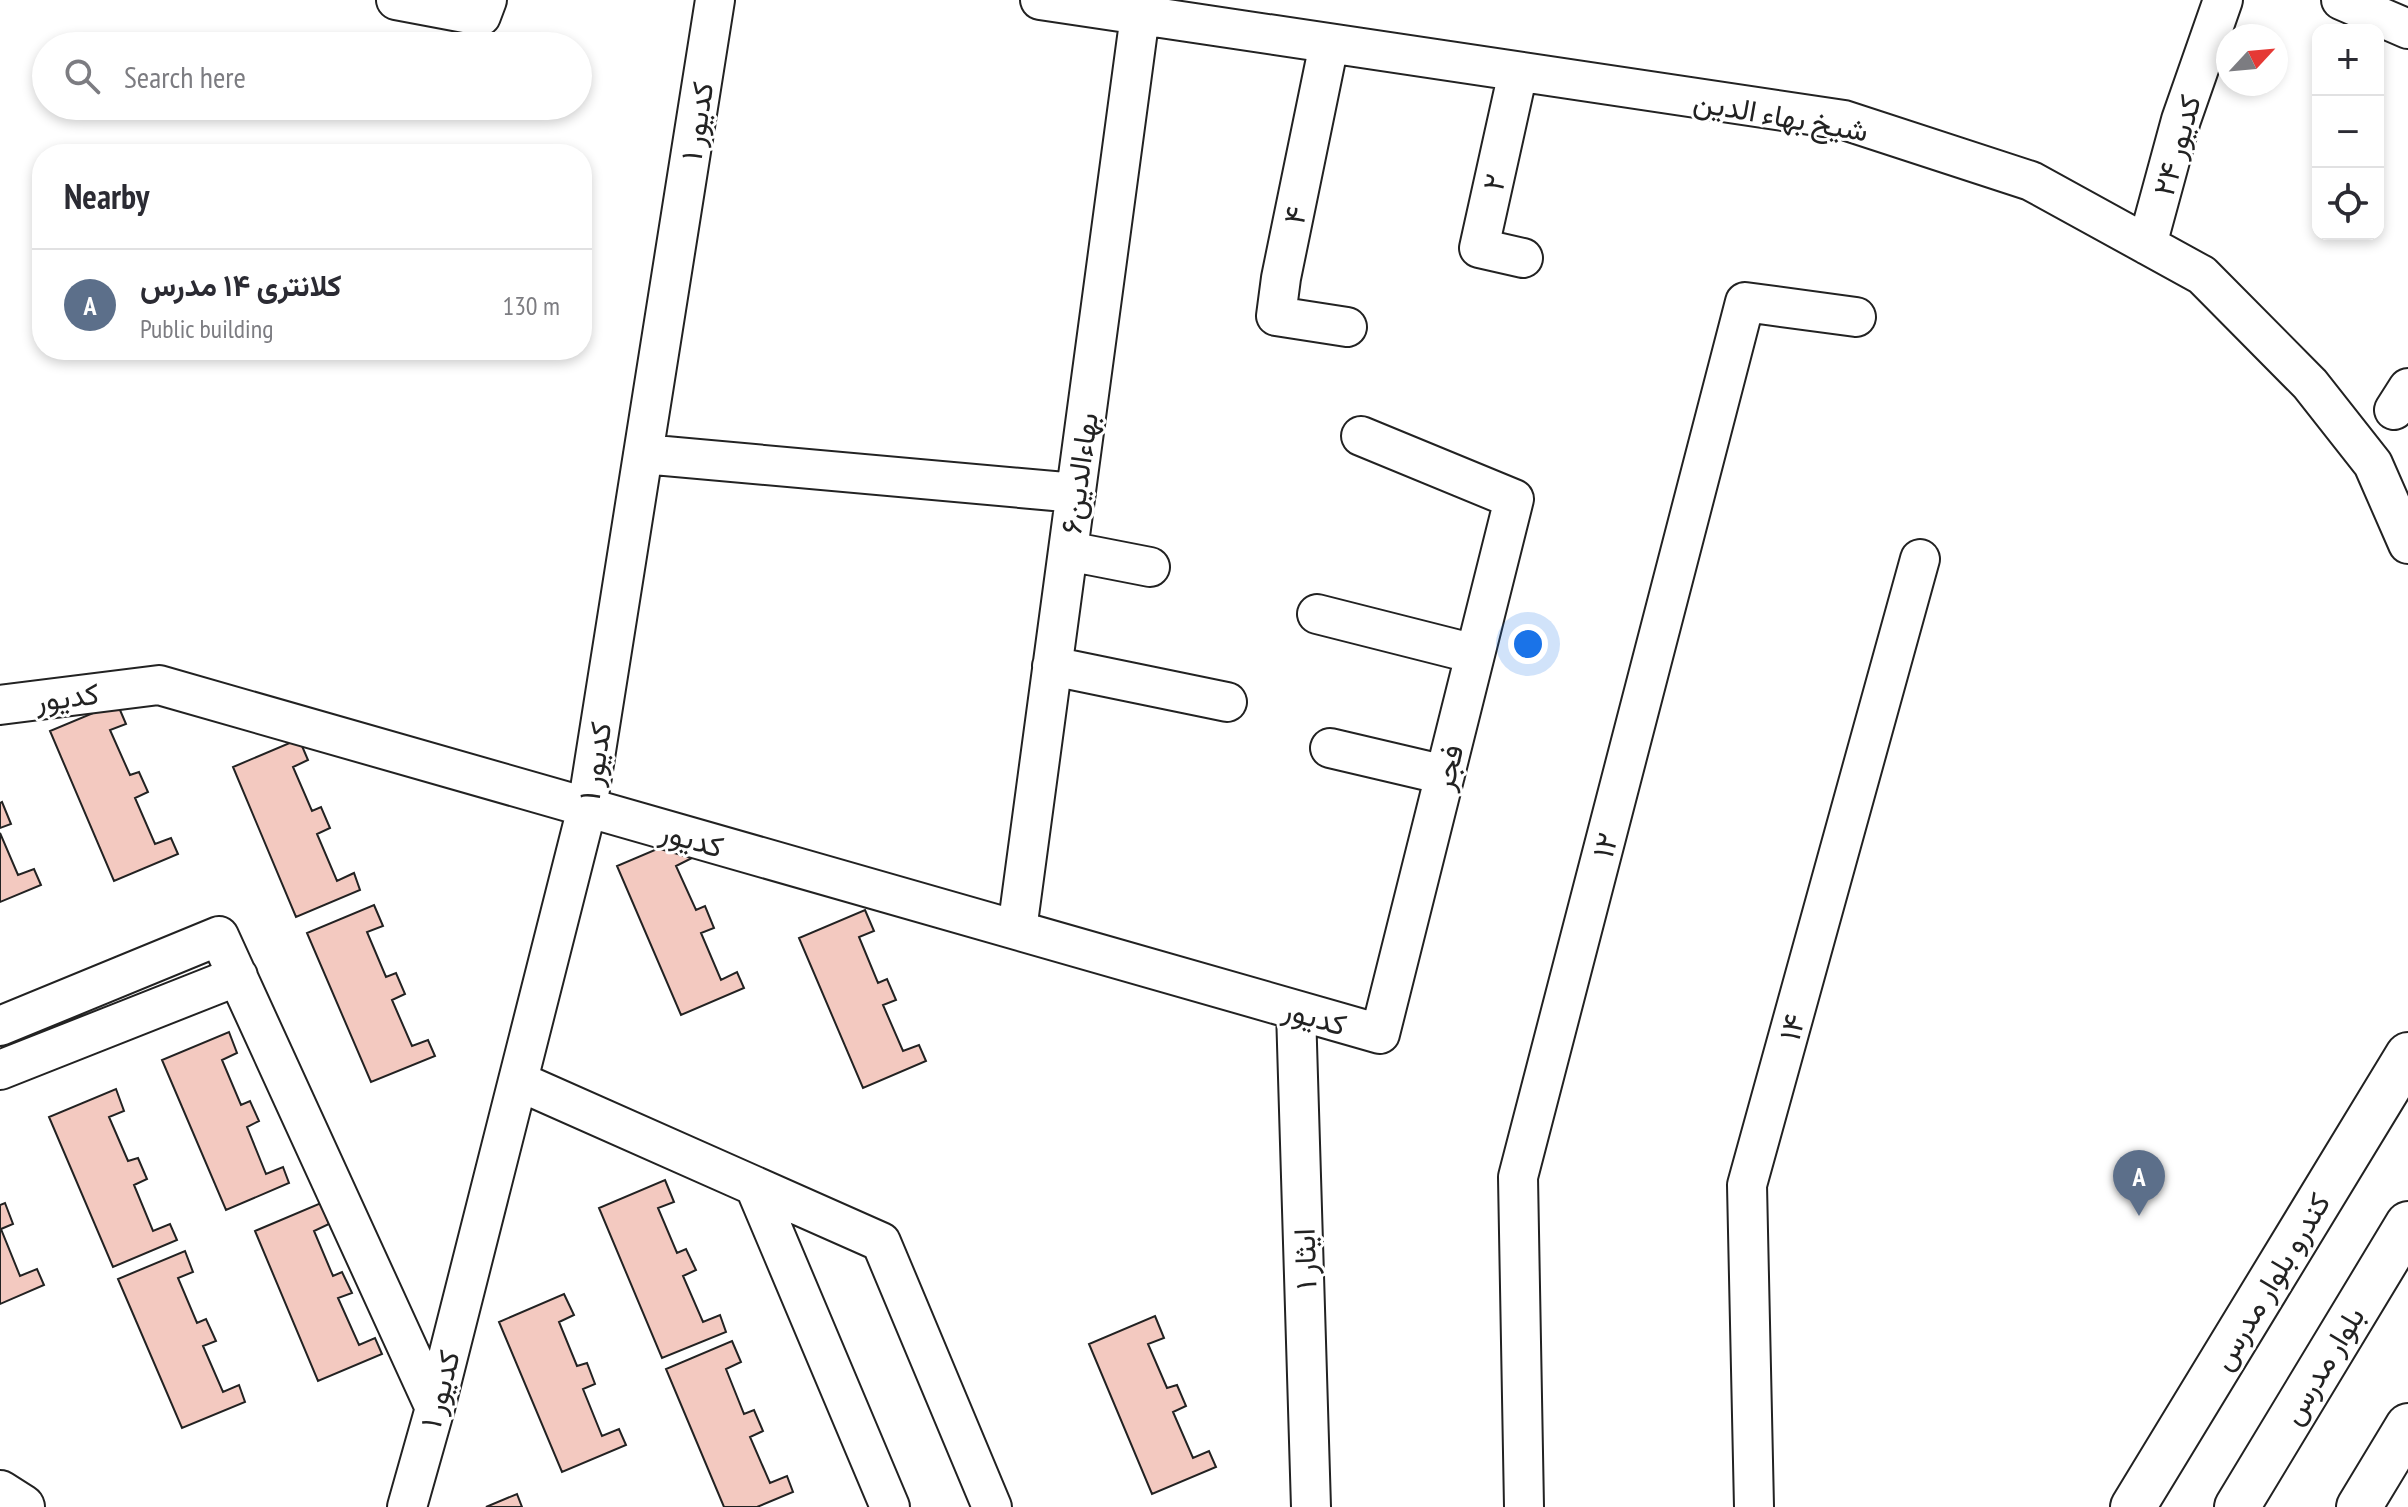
<!DOCTYPE html>
<meta charset="utf-8">
<style>
body{margin:0;font-family:"PT Sans Narrow",Vazirmatn,sans-serif;background:#f2f2f3;color:#2b2b33}
.controls{position:absolute;right:24px;top:24px;display:grid;overflow:hidden;border-radius:16px;box-shadow:0 4px 12px #0003}
.controls button{width:72px;height:72px;display:grid;place-items:center;padding:0;border:0;border-bottom:2px solid #e1e1e2;background:#fff;color:#2b2b33;font:40px sans-serif}
.compass{position:absolute;left:2216px;top:24px;width:72px;height:72px;border-radius:50%;background:#fff;box-shadow:0 4px 12px #0003;rotate:64deg}
.you{position:absolute;left:1528px;top:644px;width:28px;height:28px;margin:-20px;border:6px solid #fff;border-radius:50%;background:#1a73e8;box-shadow:0 0 0 12px #1a73e833}
.badge{display:grid;place-items:center;width:52px;height:52px;border-radius:50%;background:#db2777;color:#fff;font-size:26px;font-weight:700}
.pin{position:absolute;translate:-50% -66px;filter:drop-shadow(0 2px 4px #0008)}
.pin::after{content:'';position:absolute;top:42px;width:28px;height:24px;background:inherit;clip-path:polygon(0 0,100% 0,50% 100%)}
.list{margin:0;padding:0;list-style:none}
h2{display:flex;justify-content:space-between;align-items:center;height:104px;margin:0;padding:0 32px;font-size:34px}
h2 small{font-size:26px;font-weight:400;color:#7c7c81}
.list li{display:grid;grid-template-columns:52px 1fr auto;gap:24px;align-items:center;box-sizing:border-box;height:112px;padding:0 32px;border-top:2px solid #e1e1e2}
.list b{display:block;font-size:30px;white-space:nowrap}
.list p{margin:0;font-size:26px;white-space:nowrap;color:#7c7c81}
.list em{font-size:26px;font-style:normal;color:#7c7c81}
.icon{flex:none;width:44px;height:44px;fill:none;stroke:currentColor;stroke-width:2;stroke-linecap:round;stroke-linejoin:round}
.map{position:relative;flex:none;width:2408px;height:1507px;overflow:hidden}
.search{position:absolute;background:#fff;box-shadow:0 4px 12px #0003;left:32px;top:32px;width:560px;height:88px;display:flex;align-items:center;gap:20px;box-sizing:border-box;padding:0 28px;border-radius:44px;color:#7c7c81;font-size:30px}
.panel{position:absolute;background:#fff;box-shadow:0 4px 12px #0003;left:32px;top:144px;width:560px;height:216px;border-radius:32px}
.map>svg:first-child{display:block}
.building{fill:#f3c9c0;stroke:#222;stroke-width:2}
.lines{fill:none;stroke-linecap:round;stroke-linejoin:round}
.minor-casing{stroke:#222;stroke-width:42}
.secondary-casing{stroke:#222;stroke-width:48}
.primary-casing{stroke:#222;stroke-width:48}
.minor{stroke:#fff;stroke-width:38}
.secondary{stroke:#fff;stroke-width:44}
.primary{stroke:#fff;stroke-width:44}
.labels{text-anchor:middle;dominant-baseline:central;stroke-width:6;stroke-linejoin:round;paint-order:stroke}
.street-label{font-size:30px;fill:#222;stroke:#fff}
</style>
<div class="map">
<svg width="2408" height="1507" viewBox="0 0 2408 1507">
<rect width="100%" height="100%" fill="#fff"/>
<path class="building" d="M 117,703 L 126,724 L 110,730 L 130,775 L 139,772 L 148,792 L 135,798 L 155,844 L 171,838 L 178,854 L 114,881 L 50,731 Z
M 299,739 L 308,760 L 293,767 L 312,811 L 321,807 L 330,828 L 317,834 L 337,881 L 354,873 L 360,890 L 296,917 L 233,767 Z
M 2,802 L 11,824 L 0,828 L 0,803 Z
M 0,833 L 18,875 L 34,869 L 41,885 L 0,902 Z
M 683,838 L 692,858 L 676,866 L 696,910 L 705,906 L 714,928 L 701,933 L 721,980 L 737,972 L 744,988 L 681,1015 L 617,866 Z
M 374,905 L 383,926 L 367,932 L 386,977 L 396,973 L 405,994 L 392,1000 L 412,1046 L 428,1040 L 435,1056 L 371,1082 L 307,933 Z
M 865,910 L 874,931 L 859,937 L 878,983 L 887,979 L 896,1000 L 883,1005 L 903,1051 L 919,1045 L 926,1061 L 863,1088 L 799,938 Z
M 229,1032 L 237,1053 L 222,1060 L 241,1105 L 250,1101 L 259,1121 L 247,1127 L 266,1174 L 283,1167 L 289,1183 L 226,1210 L 162,1060 Z
M 116,1089 L 124,1111 L 109,1117 L 128,1161 L 138,1158 L 147,1179 L 134,1185 L 153,1231 L 170,1224 L 177,1240 L 113,1267 L 49,1117 Z
M 665,1180 L 674,1202 L 658,1208 L 677,1253 L 686,1249 L 696,1270 L 683,1276 L 703,1322 L 720,1315 L 726,1332 L 662,1358 L 599,1208 Z
M 5,1203 L 13,1224 L 1,1229 L 20,1276 L 37,1269 L 44,1285 L 0,1304 L 0,1205 Z
M 321,1203 L 329,1224 L 314,1231 L 333,1276 L 342,1272 L 352,1293 L 338,1298 L 359,1345 L 375,1338 L 382,1354 L 318,1381 L 255,1231 Z
M 185,1251 L 193,1272 L 178,1278 L 197,1323 L 206,1319 L 216,1341 L 203,1346 L 223,1392 L 239,1385 L 245,1402 L 182,1428 L 118,1279 Z
M 564,1294 L 574,1315 L 559,1322 L 577,1366 L 587,1363 L 595,1384 L 583,1389 L 602,1436 L 619,1429 L 626,1445 L 562,1472 L 499,1322 Z
M 1155,1316 L 1164,1338 L 1148,1344 L 1167,1388 L 1177,1385 L 1186,1406 L 1173,1412 L 1193,1458 L 1209,1451 L 1216,1467 L 1152,1494 L 1089,1344 Z
M 732,1341 L 741,1362 L 726,1369 L 744,1414 L 754,1410 L 763,1431 L 750,1437 L 770,1483 L 787,1476 L 793,1492 L 757,1507 L 724,1507 L 666,1369 Z
M 517,1494 L 522,1507 L 486,1507 Z"/>
<g class="lines">
<g class="minor-casing">
<path id="minor" d="M 396,0 L 481,16 L 487,0
M 1040,0 L 1844,120 L 2031,181 L 2202,275 L 2310,384 L 2373,464 L 2408,544
M 2341,0 L 2408,29
M 1329,44 L 1281,278 L 1276,316 L 1347,327
M 1518,72 L 1479,248 L 1523,258
M 2147,245 L 2181,120 L 2223,0
M 2394,410 L 2408,388
M 643,454 L 1076,493
M 1068,551 L 1150,567
M 1317,614 L 1475,654
M 1052,666 L 1227,702
M 0,705 L 159,685 L 1380,1034 L 1514,499 L 1361,436
M 1330,748 L 1445,775
M 1017,930 L 1140,15
M 1296,1011 L 1311,1507
M 0,1026 L 219,936 L 435,1408
M 0,1070 L 238,976
M 518,1081 L 881,1242 L 992,1507
M 755,1187 L 890,1507
M 407,1507 L 435,1408 L 587,808 L 715,0
M 1524,1507 L 1518,1177 L 1745,302 L 1856,317
M 1754,1507 L 1747,1185 L 1920,559"/>
</g>
<g class="secondary-casing">
<path id="secondary" d="M 0,1493 L 22,1507
M 2133,1507 L 2408,1055"/>
</g>
<g class="primary-casing">
<path id="primary" d="M 2237,1507 L 2408,1224
M 2359,1507 L 2408,1426"/>
</g>
<use href="#minor" class="minor"/>
<use href="#secondary" class="secondary"/>
<use href="#primary" class="primary"/>
</g>
<g class="labels">
<g class="street-label">
<text transform="translate(1781 115) rotate(10)">شیخ بهاء الدین</text>
<text transform="translate(696 121) rotate(-81)">کدیور ۱</text>
<text transform="translate(2176 145) rotate(-74)">کدیور ۲۴</text>
<text transform="translate(1493 182) rotate(-77)">۲</text>
<text transform="translate(1294 215) rotate(-78)">۴</text>
<text transform="translate(1078 473) rotate(-82)">۶بهاءالدين</text>
<text transform="translate(67 696) rotate(-7)">کدیور</text>
<text transform="translate(594 761) rotate(-81)">کدیور ۱</text>
<text transform="translate(1447 767) rotate(-76)">فجر</text>
<text transform="translate(692 838) rotate(16)">کدیور</text>
<text transform="translate(1604 845) rotate(-75)">۱۲</text>
<text transform="translate(1315 1016) rotate(16)">کدیور</text>
<text transform="translate(1791 1027) rotate(-75)">۱۴</text>
<text transform="translate(1304 1259) rotate(-92)">ایثار ۱</text>
<text transform="translate(2270 1281) rotate(-59)">کندرو بلوار مدرس</text>
<text transform="translate(2322 1365) rotate(-59)">بلوار مدرس</text>
<text transform="translate(439 1389) rotate(-75)">کدیور ۱</text>
</g>
</g>
</svg>
<div class="controls">
<button>+</button>
<button>−</button>
<button><svg class="icon" aria-label="locate" viewBox="0 0 24 24"><circle cx="12" cy="12" r="6"/><path d="M12 2v4M12 18v4M2 12h4M18 12h4"/></svg></button>
</div>
<svg class="compass" viewBox="-18 -18 36 36"><path d="M0-13l5 13h-10z" fill="#e53935"/><path d="M0 13l5-13h-10z" fill="#7c7c81"/></svg>
<div class="you"></div>
<div class="pin badge" style="left:2139px;top:1216px;background:#5c6f8a">A</div>
<div class="search"><svg class="icon" aria-label="search" viewBox="0 0 24 24"><circle cx="10" cy="10" r="6"/><path d="M15 15l6 6"/></svg>Search here</div>
<section class="panel">
<h2>Nearby<small></small></h2>
<ul class="list">
<li><span class="badge" style="background:#5c6f8a">A</span><div><b>کلانتری ۱۴ مدرس</b><p>Public building</p></div><em>130 m</em></li>
</ul>
</section>
</div>
